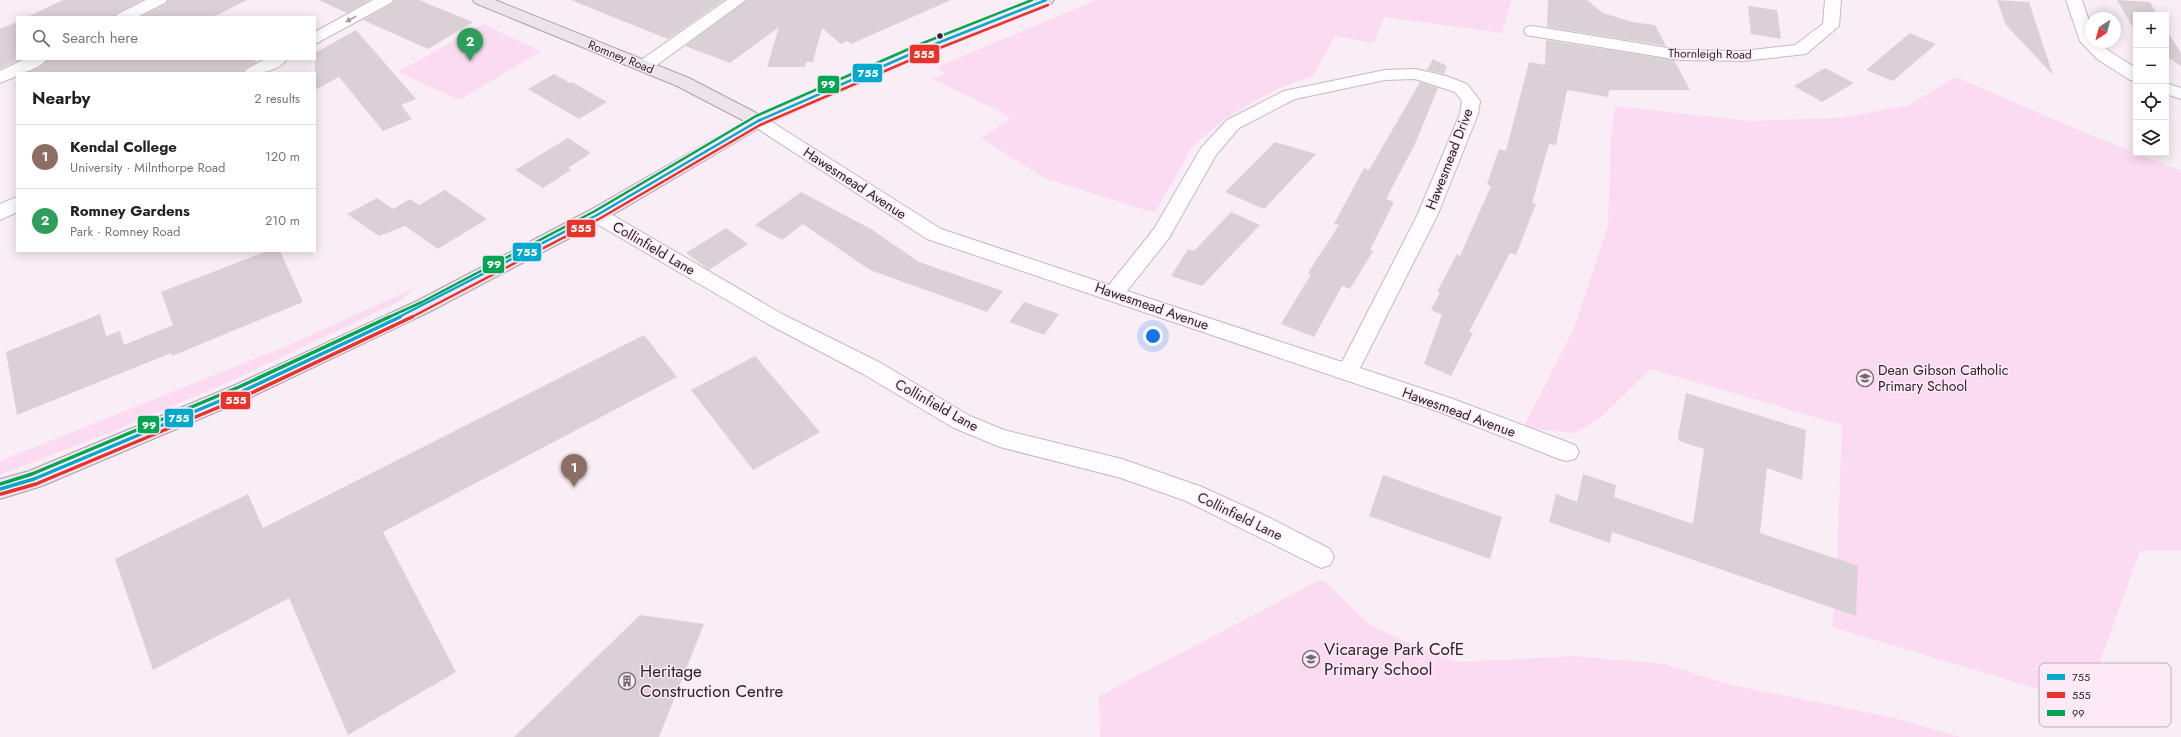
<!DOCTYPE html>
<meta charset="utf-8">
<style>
body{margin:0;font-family:Jost,sans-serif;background:#f6f6f6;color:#222}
.controls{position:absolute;right:12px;top:12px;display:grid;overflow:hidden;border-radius:0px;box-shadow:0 2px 10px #0003}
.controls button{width:36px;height:36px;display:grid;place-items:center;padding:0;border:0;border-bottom:1px solid #e0e0e0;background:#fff;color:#222;font:20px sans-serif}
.compass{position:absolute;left:2085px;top:12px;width:36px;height:36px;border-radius:50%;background:#fff;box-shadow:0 2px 10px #0003;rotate:216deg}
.you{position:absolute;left:1153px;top:336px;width:14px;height:14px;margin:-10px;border:3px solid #fff;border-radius:50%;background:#1a73e8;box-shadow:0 0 0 6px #1a73e833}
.badge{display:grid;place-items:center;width:26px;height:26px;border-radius:50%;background:#736b71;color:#fff;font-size:13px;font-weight:700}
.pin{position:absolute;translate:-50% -33px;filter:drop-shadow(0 1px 2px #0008)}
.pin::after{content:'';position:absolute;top:21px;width:14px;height:12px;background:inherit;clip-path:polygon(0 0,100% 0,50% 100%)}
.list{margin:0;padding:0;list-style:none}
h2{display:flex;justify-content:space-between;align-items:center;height:52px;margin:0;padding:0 16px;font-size:17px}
h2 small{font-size:13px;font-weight:400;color:#767676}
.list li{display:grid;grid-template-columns:26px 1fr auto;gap:12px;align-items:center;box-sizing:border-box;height:64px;padding:0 16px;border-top:1px solid #e0e0e0}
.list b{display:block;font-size:15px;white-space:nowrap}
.list p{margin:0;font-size:13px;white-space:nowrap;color:#767676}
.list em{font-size:13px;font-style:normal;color:#767676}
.icon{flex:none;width:22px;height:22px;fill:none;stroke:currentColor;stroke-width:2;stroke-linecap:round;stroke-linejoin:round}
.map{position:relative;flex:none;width:2181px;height:737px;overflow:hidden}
.search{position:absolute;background:#fff;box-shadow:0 2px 10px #0003;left:16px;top:16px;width:300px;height:44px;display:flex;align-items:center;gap:10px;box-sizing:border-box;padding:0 14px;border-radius:0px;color:#767676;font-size:15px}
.panel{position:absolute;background:#fff;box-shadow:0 2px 10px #0003;left:16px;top:72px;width:300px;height:180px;border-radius:0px}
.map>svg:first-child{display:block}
.green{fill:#fbdbf2}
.building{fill:#dad1d7}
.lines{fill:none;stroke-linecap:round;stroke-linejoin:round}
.minor-casing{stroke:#c3bac0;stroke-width:2}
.primary-casing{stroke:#b0a2ad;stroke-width:2}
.trunk-casing{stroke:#b0a2ad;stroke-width:2}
.minor{fill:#fefcfe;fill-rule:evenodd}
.primary{fill:#ebe4e8;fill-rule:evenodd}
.trunk{fill:#e4dce2;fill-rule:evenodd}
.bus-1-far1-casing{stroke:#fee9f7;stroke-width:5}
.bus-1-casing{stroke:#fee9f7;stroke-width:6}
.bus-2-far1-casing{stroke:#fee9f7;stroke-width:5}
.bus-2-casing{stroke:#fee9f7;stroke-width:6}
.bus-3-far1-casing{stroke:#fee9f7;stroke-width:5}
.bus-3-casing{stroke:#fee9f7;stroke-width:6}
.bus-1-far1{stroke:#00a9ce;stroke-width:2.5}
.bus-1{stroke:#00a9ce;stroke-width:3.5}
.bus-2-far1{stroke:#e7332a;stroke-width:2.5}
.bus-2{stroke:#e7332a;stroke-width:3.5}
.bus-3-far1{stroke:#00a651;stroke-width:2.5}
.bus-3{stroke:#00a651;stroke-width:3.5}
.oneway{fill:#9f9b9e}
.bus-dot{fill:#2b2429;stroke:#fee9f7;stroke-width:1.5}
.labels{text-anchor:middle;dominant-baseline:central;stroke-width:3;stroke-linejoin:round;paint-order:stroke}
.far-street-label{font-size:12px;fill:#2b2429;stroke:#fee9f7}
.street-label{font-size:14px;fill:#2b2429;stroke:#fee9f7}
.poi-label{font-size:14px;fill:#2b2429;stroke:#fee9f7;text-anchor:start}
.near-poi-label{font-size:17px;fill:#2b2429;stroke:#fee9f7;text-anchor:start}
.key{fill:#fee9f7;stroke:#bfaeb9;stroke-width:1}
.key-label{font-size:11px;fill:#2b2429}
.line-badge{stroke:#fee9f7;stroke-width:1.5}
.badge-label{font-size:11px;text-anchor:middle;font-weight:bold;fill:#fff}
</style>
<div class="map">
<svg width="2181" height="737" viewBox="0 0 2181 737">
<rect width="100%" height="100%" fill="#f9eef6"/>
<path class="green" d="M 1096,0 L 1512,0 L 1502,33 L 1384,17 L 1374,43 L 1335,36 L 1313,76 L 1277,89 L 1226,118 L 1192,147 L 1155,213 L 1044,178 L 981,138 L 1010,119 L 1000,111 L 932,79 L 945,73 L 937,67 Z
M 483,24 L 541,51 L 460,100 L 398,72 Z
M 1956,77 L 2081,131 L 2181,171 L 2181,551 L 2140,551 L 2085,703 L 1832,627 L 1834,609 L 1856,616 L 1837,559 L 1842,425 L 1651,369 L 1599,419 L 1574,433 L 1523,428 L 1574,328 L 1608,226 L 1611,136 L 1615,106 L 1750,121 L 1837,118 L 1907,106 Z
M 416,287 L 400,301 L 240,377 L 111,432 L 0,475 L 0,461 L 289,345 Z
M 1322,579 L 1369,624 L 1408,643 L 1459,662 L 1575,656 L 1665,664 L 1731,685 L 1890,717 L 1961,737 L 1100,737 L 1099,696 Z"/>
<path class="building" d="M 63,0 L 143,0 L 117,13 L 115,17 L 27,17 Z
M 168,0 L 247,0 L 213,17 L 140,17 L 166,4 Z
M 319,0 L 370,0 L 347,13 Z
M 394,0 L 419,0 L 473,22 L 428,49 L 363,20 L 392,4 Z
M 571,0 L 724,0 L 668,39 Z
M 747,0 L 951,0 L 851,44 L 847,41 L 841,44 L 822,28 L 813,62 L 806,62 L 805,67 L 767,67 L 779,27 L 730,63 L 685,46 Z
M 1548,0 L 1587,0 L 1603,13 L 1632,22 L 1655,25 L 1666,46 L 1547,27 Z
M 1997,0 L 2029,2 L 2053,75 L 2006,25 Z
M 2117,0 L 2150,2 L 2157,15 L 2136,15 L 2136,33 Z
M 1748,6 L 1777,10 L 1781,39 L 1751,34 Z
M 17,22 L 17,59 L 22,59 L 0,69 L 0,29 Z
M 2166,29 L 2181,53 L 2181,66 L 2166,56 Z
M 356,30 L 416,99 L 401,105 L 412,119 L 383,131 L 339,77 L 315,90 L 315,53 Z
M 1910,33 L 1936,44 L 1893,81 L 1866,70 Z
M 1546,40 L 1674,60 L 1690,90 L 1609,90 L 1608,97 L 1567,90 L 1556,145 L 1549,144 L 1532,203 L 1536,204 L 1516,255 L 1510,253 L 1469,332 L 1473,333 L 1451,376 L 1424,364 L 1442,315 L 1431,310 L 1440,293 L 1437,292 L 1457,254 L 1460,256 L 1491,186 L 1487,184 L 1499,149 L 1506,151 L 1529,62 L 1545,65 Z
M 48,59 L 252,59 L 257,62 L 246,68 L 243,73 L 26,73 L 42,66 Z
M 1433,59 L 1447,66 L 1444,74 L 1427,70 Z
M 1825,68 L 1854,83 L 1822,102 L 1794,86 Z
M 554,74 L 570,83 L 572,82 L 607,102 L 579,119 L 528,89 Z
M 1420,82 L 1438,88 L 1414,146 L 1386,199 L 1394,202 L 1370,250 L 1373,251 L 1350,289 L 1342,286 L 1314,337 L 1281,324 L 1311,274 L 1308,273 L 1339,225 L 1334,224 L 1364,168 L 1369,170 Z
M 568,138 L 591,153 L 568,168 L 571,170 L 543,188 L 515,170 Z
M 1275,142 L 1316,154 L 1264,209 L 1225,192 Z
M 445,190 L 487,219 L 438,249 L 405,226 L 379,236 L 347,214 L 377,198 L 393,209 L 410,199 L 419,205 Z
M 801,192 L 871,229 L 919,262 L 1003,291 L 987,312 L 870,270 L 803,224 L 782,240 L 755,225 Z
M 1231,212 L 1260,225 L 1202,286 L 1171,276 L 1188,249 L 1194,251 Z
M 726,228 L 748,244 L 709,270 L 686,253 Z
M 267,251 L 280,251 L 303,302 L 172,356 L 171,353 L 17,415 L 6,352 L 100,314 L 106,336 L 120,331 L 124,345 L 173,325 L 161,292 Z
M 1024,302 L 1059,314 L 1044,335 L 1009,322 Z
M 644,335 L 677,377 L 383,532 L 456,672 L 348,735 L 289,598 L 153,670 L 115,559 L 248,494 L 263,528 Z
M 755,356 L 820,432 L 753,470 L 691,390 Z
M 1686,393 L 1806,430 L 1802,480 L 1767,468 L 1760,533 L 1858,566 L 1856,616 L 1612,532 L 1610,543 L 1549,522 L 1556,494 L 1577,502 L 1583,474 L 1616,485 L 1614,497 L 1693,524 L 1704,449 L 1679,441 L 1678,436 Z
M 1383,475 L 1502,517 L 1490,559 L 1369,516 Z
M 640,615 L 704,624 L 659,737 L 514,737 Z"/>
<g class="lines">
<g class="minor-casing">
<path id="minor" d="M 146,0 L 167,0 L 165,3 L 137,17 L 116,17 L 118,14 Z
M 373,0 L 393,0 L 391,3 L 315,44 L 315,32 Z
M 727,0 L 746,0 L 650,70 L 638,70 L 635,66 L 638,62 Z
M 1825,0 L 1841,0 L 1839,26 L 1806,54 L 1743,61 L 1680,60 L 1532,36 L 1526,35 L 1524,31 L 1526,27 L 1532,26 L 1680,50 L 1743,51 L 1795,45 L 1823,24 Z
M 2066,0 L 2082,0 L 2091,27 L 2091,42 L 2100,42 L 2109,51 L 2136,68 L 2136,81 L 2130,80 L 2097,59 L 2080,41 Z
M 25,59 L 47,59 C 41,67 26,73 17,73 L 17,76 L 0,83 L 0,71 Z
M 265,59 L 287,59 C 277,73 259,73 244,73 L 247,69 Z
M 1415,69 L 1446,76 L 1467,84 L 1480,101 L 1478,114 L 1437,216 L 1360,368 L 1453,399 L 1575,445 L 1579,452 L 1575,459 L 1567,461 L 1559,459 L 1437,411 L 927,239 L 752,125 L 749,121 L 752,117 L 758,115 L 764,117 L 941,229 L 1109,285 L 1154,229 L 1201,148 L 1227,120 L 1284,91 L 1385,70 ZM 1415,79 L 1455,92 L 1462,101 L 1460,114 L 1417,216 L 1342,362 L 1127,291 L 1169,238 L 1216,155 L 1239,128 L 1295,99 L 1385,80 Z
M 2166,83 L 2181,88 L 2181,99 L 2166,94 Z
M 17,197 L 17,212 L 0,220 L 0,204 Z
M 597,208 L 604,210 L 782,314 L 879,362 L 970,416 L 1004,430 L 1122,459 L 1202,487 L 1268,517 L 1330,549 L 1334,557 L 1330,565 L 1321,568 L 1186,501 L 1121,478 L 1000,447 L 954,428 L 863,374 L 768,324 L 590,220 L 587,215 L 590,210 Z"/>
</g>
<g class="primary-casing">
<path id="primary" d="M 473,0 L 495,0 L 689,78 L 764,117 L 767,121 L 764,125 L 758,127 L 752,125 L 677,86 L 475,3 Z"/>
</g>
<g class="trunk-casing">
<path id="trunk" d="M 1032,0 L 1054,0 L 1052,3 L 926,54 L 764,125 L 604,220 L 431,311 L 249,398 L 42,486 L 0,499 L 0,479 L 29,471 L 233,386 L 417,301 L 590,210 L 752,117 L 914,46 Z"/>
</g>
<use href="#minor" class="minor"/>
<use href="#primary" class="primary"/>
<use href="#trunk" class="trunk"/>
<g class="bus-1-far1-casing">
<path id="bus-1-far1" d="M 397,318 L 597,215 L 758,121 L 920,50 L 1046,0"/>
</g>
<g class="bus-1-casing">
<path id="bus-1" d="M 0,489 L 34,479 L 241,392 L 400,317"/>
</g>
<g class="bus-2-far1-casing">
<path id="bus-2-far1" d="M 410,318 L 599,219 L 760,125 L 922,55 L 1048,5"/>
</g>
<g class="bus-2-casing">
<path id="bus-2" d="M 1,494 L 36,484 L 243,397 L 412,317"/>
</g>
<g class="bus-3-far1-casing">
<path id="bus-3-far1" d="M 387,318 L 422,302 L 595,211 L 756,116 L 918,45 L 1032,0"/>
</g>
<g class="bus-3-casing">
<path id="bus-3" d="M 0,484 L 32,474 L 239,387 L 389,317"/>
</g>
<use href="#bus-1-far1" class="bus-1-far1"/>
<use href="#bus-1" class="bus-1"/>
<use href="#bus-2-far1" class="bus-2-far1"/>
<use href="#bus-2" class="bus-2"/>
<use href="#bus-3-far1" class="bus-3-far1"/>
<use href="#bus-3" class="bus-3"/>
</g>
<defs><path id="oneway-solid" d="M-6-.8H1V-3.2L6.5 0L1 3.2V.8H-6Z"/></defs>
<use class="oneway" href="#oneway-solid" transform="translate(351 19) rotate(151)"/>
<defs>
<g id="school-ring" transform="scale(0.9)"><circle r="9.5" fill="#fee9f7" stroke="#736b71" stroke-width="1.5"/><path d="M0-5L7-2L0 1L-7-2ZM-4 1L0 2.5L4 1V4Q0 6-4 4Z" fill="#736b71"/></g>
<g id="building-ring" transform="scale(0.9)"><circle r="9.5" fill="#fee9f7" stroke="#736b71" stroke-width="1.5"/><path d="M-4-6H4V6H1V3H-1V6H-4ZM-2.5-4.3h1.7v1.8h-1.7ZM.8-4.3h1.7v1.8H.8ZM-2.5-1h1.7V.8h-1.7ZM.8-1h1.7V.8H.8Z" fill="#736b71"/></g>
</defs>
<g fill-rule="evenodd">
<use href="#school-ring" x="1865" y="378"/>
<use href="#school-ring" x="1311" y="659"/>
<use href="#building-ring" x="627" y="681"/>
</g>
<circle class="bus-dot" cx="940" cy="36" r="3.5"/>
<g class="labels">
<g class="far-street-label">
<text transform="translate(1710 54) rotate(1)">Thornleigh Road</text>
<text transform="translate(621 57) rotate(22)">Romney Road</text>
</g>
<g class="street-label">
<text transform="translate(1449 159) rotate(-69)">Hawesmead Drive</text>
<text transform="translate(855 183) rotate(33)">Hawesmead Avenue</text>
<text transform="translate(654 248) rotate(30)">Collinfield Lane</text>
<text transform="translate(1152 306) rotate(19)">Hawesmead Avenue</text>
<text transform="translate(937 405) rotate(29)">Collinfield Lane</text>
<text transform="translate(1459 412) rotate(20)">Hawesmead Avenue</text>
<text transform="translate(1240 516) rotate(26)">Collinfield Lane</text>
</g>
<g class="poi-label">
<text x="1878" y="370">Dean Gibson Catholic<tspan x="1878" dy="16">Primary School</tspan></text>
</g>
<g class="near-poi-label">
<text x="1324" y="649">Vicarage Park CofE<tspan x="1324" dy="20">Primary School</tspan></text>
<text x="640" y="671">Heritage<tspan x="640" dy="20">Construction Centre</tspan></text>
</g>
</g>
<rect x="2039" y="663" width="132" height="64" rx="6" class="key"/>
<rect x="2047" y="674" width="18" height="6" fill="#00a9ce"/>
<rect x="2047" y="692" width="18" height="6" fill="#e7332a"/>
<rect x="2047" y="710" width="18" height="6" fill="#00a651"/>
<g class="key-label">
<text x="2072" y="681">755</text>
<text x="2072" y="699">555</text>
<text x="2072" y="717">99</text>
</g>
<g class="line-badge">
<rect x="909" y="44" width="31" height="20" rx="4" fill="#e7332a"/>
<rect x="852" y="63" width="31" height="20" rx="4" fill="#00a9ce"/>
<rect x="817" y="75" width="23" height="19" rx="4" fill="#00a651"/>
<rect x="566" y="219" width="30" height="19" rx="4" fill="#e7332a"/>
<rect x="512" y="242" width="30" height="20" rx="4" fill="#00a9ce"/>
<rect x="482" y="255" width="23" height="19" rx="4" fill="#00a651"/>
<rect x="220" y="391" width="31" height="19" rx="4" fill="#e7332a"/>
<rect x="164" y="408" width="30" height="20" rx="4" fill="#00a9ce"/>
<rect x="137" y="415" width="23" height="19" rx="4" fill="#00a651"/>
</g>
<g class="badge-label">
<text x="924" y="58">555</text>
<text x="868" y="77">755</text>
<text x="828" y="88">99</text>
<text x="581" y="232">555</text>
<text x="527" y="256">755</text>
<text x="494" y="268">99</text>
<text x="236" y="404">555</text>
<text x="179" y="422">755</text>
<text x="149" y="429">99</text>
</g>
</svg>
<div class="controls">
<button>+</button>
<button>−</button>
<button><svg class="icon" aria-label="locate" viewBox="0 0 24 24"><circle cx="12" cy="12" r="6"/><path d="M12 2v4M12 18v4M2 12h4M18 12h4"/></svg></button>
<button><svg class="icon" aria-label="layers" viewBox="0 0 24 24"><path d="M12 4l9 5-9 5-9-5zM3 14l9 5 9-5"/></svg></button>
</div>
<svg class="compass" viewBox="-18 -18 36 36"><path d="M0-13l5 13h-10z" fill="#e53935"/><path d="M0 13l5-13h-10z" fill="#767676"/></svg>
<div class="you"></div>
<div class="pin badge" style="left:574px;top:487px;background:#8d6e63">1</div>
<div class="pin badge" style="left:470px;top:61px;background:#2e9e5b">2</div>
<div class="search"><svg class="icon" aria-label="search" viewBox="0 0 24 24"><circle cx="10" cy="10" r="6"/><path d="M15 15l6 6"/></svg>Search here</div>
<section class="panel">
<h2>Nearby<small>2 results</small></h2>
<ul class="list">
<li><span class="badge" style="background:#8d6e63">1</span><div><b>Kendal College</b><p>University · Milnthorpe Road</p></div><em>120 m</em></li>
<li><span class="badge" style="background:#2e9e5b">2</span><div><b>Romney Gardens</b><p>Park · Romney Road</p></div><em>210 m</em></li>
</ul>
</section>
</div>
